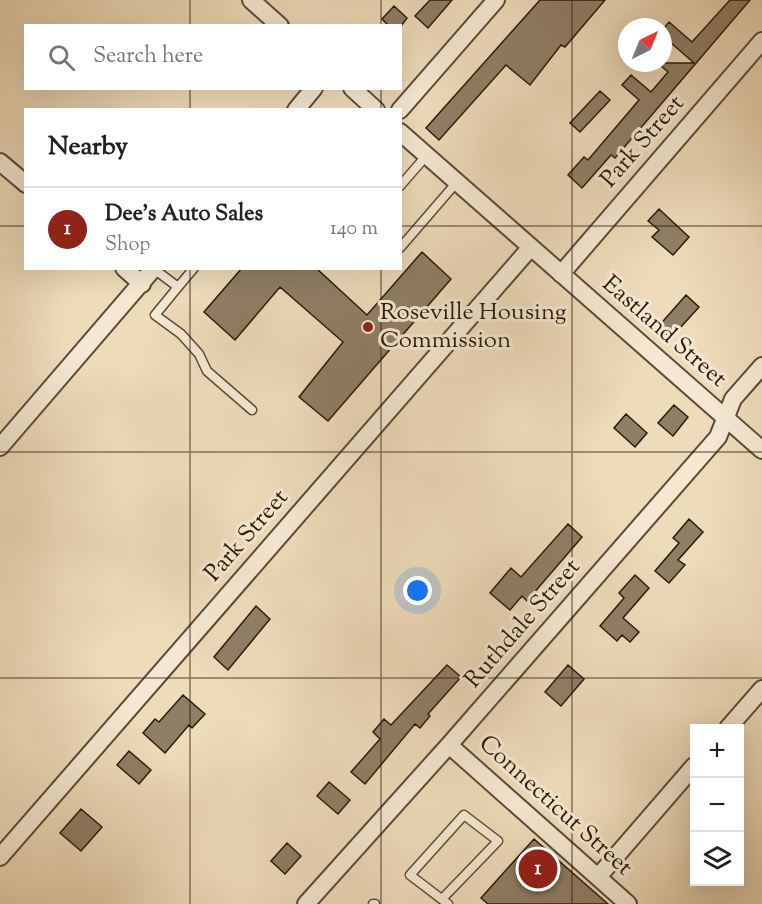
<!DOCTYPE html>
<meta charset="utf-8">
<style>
body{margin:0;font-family:"Sorts Mill Goudy",serif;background:#f2f2f2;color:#222}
.controls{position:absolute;right:18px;bottom:18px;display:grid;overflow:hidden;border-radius:0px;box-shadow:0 6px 24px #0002}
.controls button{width:54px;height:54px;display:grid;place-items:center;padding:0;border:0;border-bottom:2px solid #e0e0e0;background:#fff;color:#222;font:30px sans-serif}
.compass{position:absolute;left:618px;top:18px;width:54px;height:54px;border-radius:50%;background:#fff;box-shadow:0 6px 24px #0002;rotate:43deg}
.you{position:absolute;left:418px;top:591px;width:21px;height:21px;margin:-15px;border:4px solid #fff;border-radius:50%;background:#1a73e8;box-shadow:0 0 0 9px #1a73e833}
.badge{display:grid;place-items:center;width:39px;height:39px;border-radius:50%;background:#8f2418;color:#fff;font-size:20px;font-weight:700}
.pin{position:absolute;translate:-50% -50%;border:3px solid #fff;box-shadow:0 2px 6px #0006}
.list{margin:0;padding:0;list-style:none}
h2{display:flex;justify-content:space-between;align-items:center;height:78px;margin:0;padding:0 24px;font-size:26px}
h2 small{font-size:20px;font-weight:400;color:#767676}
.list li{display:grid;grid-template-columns:39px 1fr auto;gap:18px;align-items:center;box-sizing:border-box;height:84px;padding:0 24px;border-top:2px solid #e0e0e0}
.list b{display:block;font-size:22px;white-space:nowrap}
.list p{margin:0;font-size:20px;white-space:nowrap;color:#767676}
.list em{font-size:20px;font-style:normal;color:#767676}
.icon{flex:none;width:33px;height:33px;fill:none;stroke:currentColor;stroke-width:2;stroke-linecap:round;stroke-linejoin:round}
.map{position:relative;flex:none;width:762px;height:904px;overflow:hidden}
.search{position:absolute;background:#fff;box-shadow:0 6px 24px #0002;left:24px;top:24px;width:378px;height:66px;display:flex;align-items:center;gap:15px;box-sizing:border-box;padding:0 21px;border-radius:0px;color:#767676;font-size:22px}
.panel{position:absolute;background:#fff;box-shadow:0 6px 24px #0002;left:24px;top:108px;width:378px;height:162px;border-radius:0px}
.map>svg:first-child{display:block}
.building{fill:#907e66;stroke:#2b1a0b;stroke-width:1.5}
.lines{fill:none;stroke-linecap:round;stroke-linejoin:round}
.lane-casing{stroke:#5c4a37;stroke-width:11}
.street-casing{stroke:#5c4a37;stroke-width:20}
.lane{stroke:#f4e8d2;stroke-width:8}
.street{stroke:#f4e8d2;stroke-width:16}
.grid{fill:none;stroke:#2b1a0b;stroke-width:1.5;stroke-opacity:0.55}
.poi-dot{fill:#8f2418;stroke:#f4e8d2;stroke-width:2}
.labels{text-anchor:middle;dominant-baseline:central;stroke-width:6;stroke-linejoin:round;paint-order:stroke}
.street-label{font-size:24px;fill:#2b1a0b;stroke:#f4e8d2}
.poi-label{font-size:24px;fill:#2b1a0b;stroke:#f4e8d2;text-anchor:start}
</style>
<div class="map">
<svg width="762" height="904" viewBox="0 0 762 904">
<rect width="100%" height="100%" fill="#eedbba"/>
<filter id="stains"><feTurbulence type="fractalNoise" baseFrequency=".00333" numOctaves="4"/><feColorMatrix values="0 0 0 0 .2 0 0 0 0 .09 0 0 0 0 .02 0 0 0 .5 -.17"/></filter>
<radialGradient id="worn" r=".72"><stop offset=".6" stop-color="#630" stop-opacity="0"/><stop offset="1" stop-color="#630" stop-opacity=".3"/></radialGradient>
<path class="building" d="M 430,0 L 452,0 L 428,28 L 415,16 Z
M 540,0 L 605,0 L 565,47 L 561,45 L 530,85 L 506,65 L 439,140 L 426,128 Z
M 730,0 L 750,0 L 615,158 L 611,155 L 582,188 L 568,175 L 584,157 L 588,160 L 639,100 L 622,85 L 631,75 L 651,92 L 668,72 L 658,63 L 694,63 L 663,36 L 663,29 L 669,22 L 692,42 Z
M 394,6 L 407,18 L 401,26 L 389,26 L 382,19 Z
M 600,91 L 610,100 L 580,132 L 570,123 Z
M 659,209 L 689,237 L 673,255 L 652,237 L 659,230 L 648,221 Z
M 422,252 L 451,279 L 328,421 L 299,397 L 343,342 L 280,287 L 235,340 L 204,312 L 242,268 L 316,268 L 367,315 Z
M 686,295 L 699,307 L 671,338 L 658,327 Z
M 674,405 L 688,417 L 673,436 L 658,423 Z
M 626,414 L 647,433 L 635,447 L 614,428 Z
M 689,519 L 703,532 L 678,560 L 685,565 L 669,583 L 655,571 L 679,543 L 673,538 Z
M 568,524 L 582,537 L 527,601 L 522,596 L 510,610 L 490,593 L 511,568 L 521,577 Z
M 635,575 L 649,588 L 623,618 L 639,632 L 630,642 L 622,635 L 617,641 L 600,626 L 624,598 L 619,593 Z
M 256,606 L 270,619 L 228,670 L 214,657 Z
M 447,665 L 461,677 L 428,714 L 430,716 L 420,728 L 415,724 L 365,784 L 351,772 L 380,739 L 373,732 L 384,719 L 391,725 Z
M 568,665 L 584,679 L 561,706 L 545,692 Z
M 183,695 L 205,714 L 192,728 L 189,725 L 165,753 L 143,733 L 155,719 L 159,722 Z
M 129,751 L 151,770 L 139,784 L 117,765 Z
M 329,782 L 350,800 L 338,814 L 317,796 Z
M 81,809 L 102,827 L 81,851 L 60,833 Z
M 534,839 L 608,904 L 488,904 L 481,898 Z
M 287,843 L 301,856 L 285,874 L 271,861 Z"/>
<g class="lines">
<g class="lane-casing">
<path id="lane" d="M 400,186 L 427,155
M 400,248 L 457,182
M 154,269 L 178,287 L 155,315 L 181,334 L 199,354 L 207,371 L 252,410
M 178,287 L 194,268
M 442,899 L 498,841 L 464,815 L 410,875 L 448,904
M 373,904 L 375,904"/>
</g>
<g class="street-casing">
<path id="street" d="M 251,0 L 280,26
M 352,88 L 376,110
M 296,110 L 314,88
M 400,110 L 496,0
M 400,132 L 762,450
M 0,162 L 26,184
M 124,268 L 142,284
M 561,274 L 762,41
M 0,447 L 154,268
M 728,728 L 762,689
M 449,745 L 628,904
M 0,857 L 531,247
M 598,877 L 694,766
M 306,904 L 449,745 L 718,437 L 733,399 L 762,366"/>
</g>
<use href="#lane" class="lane"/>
<use href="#street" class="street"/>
</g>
<path class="grid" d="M 190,0 L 190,26M 381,0 L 381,26M 572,0 L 572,904M 190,88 L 190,110M 381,88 L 381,110M 0,226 L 26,226M 400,226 L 762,226M 190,268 L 190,904M 381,268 L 381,904M 0,452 L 762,452M 0,678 L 762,678"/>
<circle class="poi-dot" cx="368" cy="327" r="6"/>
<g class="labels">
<g class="street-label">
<text transform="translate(643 142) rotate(-49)">Park Street</text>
<text transform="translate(664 332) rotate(41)">Eastland Street</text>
<text transform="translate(247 536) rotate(-49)">Park Street</text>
<text transform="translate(523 624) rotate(-49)">Ruthdale Street</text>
<text transform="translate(555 806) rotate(42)">Connecticut Street</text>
</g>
<g class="poi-label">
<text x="380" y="313">Roseville Housing<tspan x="380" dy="28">Commission</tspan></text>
</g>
</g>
<rect width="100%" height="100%" filter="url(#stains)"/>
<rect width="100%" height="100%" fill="url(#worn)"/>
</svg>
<div class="controls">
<button>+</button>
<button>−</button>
<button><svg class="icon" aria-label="layers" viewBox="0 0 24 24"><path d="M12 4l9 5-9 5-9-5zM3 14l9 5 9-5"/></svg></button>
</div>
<svg class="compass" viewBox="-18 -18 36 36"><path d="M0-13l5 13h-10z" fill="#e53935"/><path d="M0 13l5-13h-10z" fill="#767676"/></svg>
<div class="you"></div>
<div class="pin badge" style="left:538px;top:869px">1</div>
<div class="search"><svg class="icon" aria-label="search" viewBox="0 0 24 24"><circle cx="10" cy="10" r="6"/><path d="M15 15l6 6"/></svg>Search here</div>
<section class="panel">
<h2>Nearby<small></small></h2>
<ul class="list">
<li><span class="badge">1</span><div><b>Dee's Auto Sales</b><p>Shop</p></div><em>140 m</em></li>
</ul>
</section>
</div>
